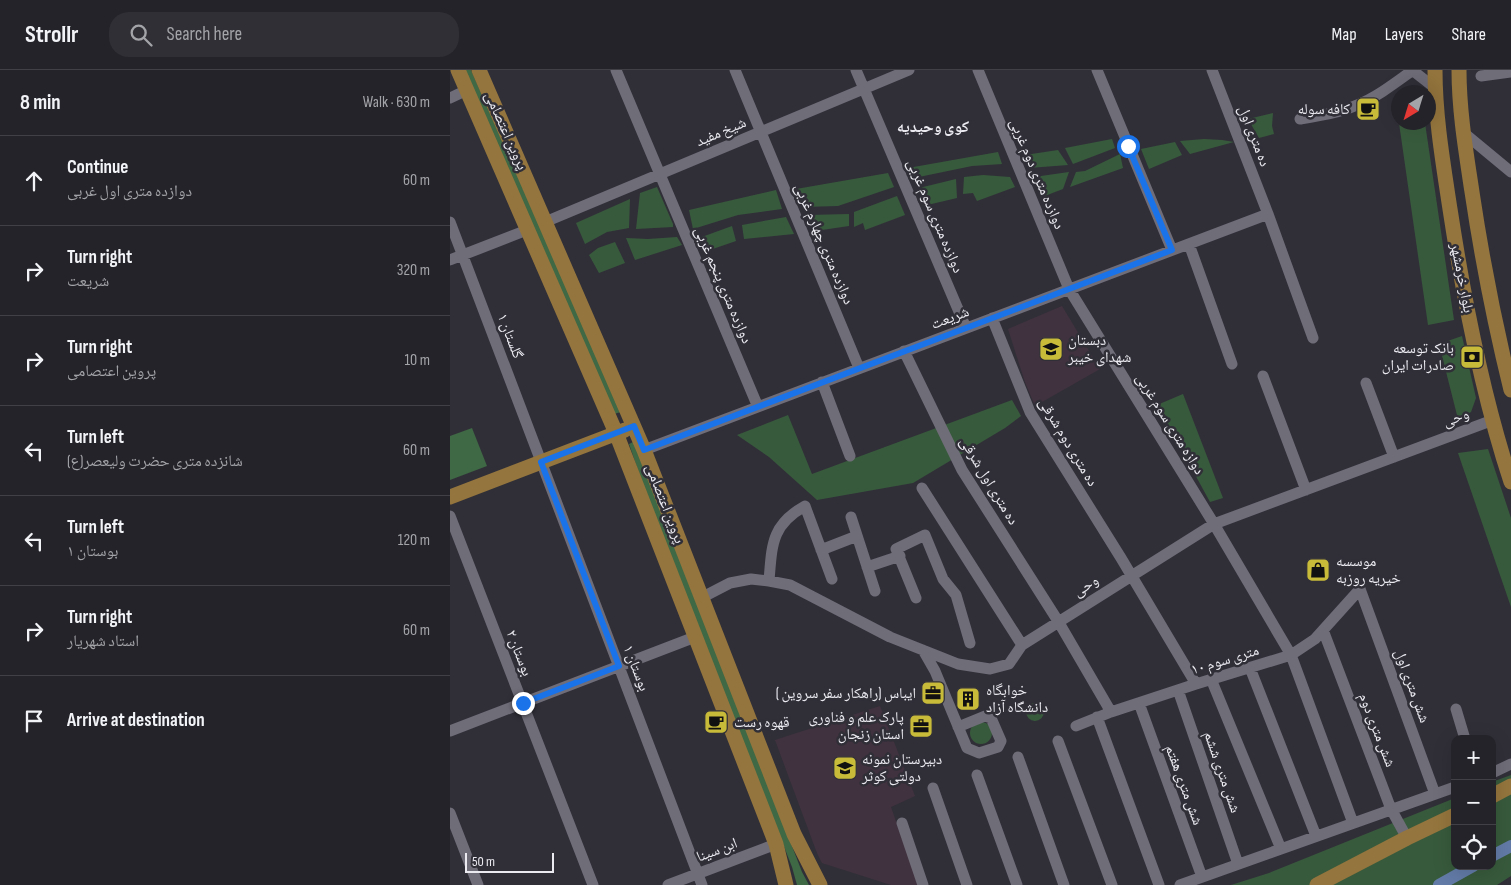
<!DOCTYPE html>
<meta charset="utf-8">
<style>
body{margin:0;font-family:"Sofia Sans Condensed","Noto Naskh Arabic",sans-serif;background:#302f36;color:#f1f3f6}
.controls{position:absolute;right:15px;bottom:15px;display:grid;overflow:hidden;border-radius:10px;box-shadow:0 5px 20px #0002}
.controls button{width:45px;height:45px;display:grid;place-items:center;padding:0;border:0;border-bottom:1px solid #414047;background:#24232a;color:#f1f3f6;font:25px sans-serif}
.compass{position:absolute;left:941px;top:15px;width:45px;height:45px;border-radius:50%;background:#24232a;box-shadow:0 5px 20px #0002;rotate:218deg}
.scale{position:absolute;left:15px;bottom:12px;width:89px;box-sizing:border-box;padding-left:5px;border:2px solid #ebeaf1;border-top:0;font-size:14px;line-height:18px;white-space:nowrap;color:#ebeaf1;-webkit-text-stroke:4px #302f38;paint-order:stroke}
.stop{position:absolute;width:15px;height:15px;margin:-11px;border:4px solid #1a73e8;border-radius:50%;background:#fff}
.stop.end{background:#1a73e8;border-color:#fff;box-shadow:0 1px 5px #0008}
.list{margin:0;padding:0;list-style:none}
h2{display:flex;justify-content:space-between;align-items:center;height:65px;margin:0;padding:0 20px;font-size:21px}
h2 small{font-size:16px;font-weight:400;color:#a3a4a8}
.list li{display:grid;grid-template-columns:32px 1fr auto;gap:15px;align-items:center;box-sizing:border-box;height:90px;padding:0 20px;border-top:1px solid #414047}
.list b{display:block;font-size:19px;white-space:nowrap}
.list p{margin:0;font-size:16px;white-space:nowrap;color:#a3a4a8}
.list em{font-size:16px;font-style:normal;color:#a3a4a8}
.icon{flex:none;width:28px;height:28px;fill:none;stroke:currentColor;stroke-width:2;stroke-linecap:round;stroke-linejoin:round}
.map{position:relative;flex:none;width:1061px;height:815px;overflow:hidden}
header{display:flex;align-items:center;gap:30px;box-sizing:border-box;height:70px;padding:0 25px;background:#24232a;border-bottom:1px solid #414047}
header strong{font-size:24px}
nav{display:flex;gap:28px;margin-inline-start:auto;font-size:18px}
.search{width:350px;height:45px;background:#302f36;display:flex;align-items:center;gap:12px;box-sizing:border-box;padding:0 18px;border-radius:20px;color:#a3a4a8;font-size:19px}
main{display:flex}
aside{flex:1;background:#24232a}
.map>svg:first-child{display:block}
.education{fill:#41323f}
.green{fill:#385a3c}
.forest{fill:#3f6844}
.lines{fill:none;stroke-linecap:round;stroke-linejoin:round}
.canal{stroke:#627ba7;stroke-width:12}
.minor{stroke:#6f6d78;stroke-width:11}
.major{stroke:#94753d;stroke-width:15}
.route{stroke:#1a73e8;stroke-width:6}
.labels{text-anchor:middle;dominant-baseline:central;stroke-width:5;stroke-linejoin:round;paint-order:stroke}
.poi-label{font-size:15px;fill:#ebeaf1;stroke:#302f38;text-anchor:start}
.street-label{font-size:15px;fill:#ebeaf1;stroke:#302f38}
.neighbourhood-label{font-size:16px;font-weight:bold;fill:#ebeaf1;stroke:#302f38}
</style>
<header>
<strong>Strollr</strong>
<div class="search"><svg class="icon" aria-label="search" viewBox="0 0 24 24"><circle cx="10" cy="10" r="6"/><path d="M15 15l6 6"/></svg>Search here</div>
<nav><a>Map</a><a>Layers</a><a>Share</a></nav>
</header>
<main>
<aside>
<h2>8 min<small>Walk · 630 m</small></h2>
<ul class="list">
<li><svg class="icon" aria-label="ahead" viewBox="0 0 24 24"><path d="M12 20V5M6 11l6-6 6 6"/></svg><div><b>Continue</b><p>دوازده متری اول غربی</p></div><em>60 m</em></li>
<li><svg class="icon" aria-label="right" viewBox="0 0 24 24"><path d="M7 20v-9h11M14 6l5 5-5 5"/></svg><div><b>Turn right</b><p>شریعت</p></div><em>320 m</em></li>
<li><svg class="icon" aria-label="right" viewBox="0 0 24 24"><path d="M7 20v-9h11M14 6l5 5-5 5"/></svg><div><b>Turn right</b><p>پروین اعتصامی</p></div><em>10 m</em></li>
<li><svg class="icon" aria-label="left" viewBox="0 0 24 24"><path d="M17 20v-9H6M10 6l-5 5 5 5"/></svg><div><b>Turn left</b><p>شانزده متری حضرت ولیعصر(ع)</p></div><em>60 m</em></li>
<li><svg class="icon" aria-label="left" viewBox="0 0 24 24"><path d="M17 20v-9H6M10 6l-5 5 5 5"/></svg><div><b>Turn left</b><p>بوستان ۱</p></div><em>120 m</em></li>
<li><svg class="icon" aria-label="right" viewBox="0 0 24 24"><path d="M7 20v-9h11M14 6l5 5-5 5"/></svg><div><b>Turn right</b><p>استاد شهریار</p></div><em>60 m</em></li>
<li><svg class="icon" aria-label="arrive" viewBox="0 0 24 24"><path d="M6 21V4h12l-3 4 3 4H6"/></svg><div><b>Arrive at destination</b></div></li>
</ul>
</aside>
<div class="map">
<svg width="1061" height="815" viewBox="0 0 1061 815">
<rect width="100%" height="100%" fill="#302f38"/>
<path class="education" d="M 612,236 L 650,299 L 585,336 L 575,312 L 558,259 Z
M 430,636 L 465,726 L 441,737 L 468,815 L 441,815 L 372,793 L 367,783 L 325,670 Z"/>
<path class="green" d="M 823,43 L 822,56 L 824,64 L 809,68 L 798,49 Z
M 949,53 L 975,53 L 1004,250 L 978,255 Z
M 662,69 L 665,78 L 623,94 L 615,78 Z
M 754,69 L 772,70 L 784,72 L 740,84 L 730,71 Z
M 725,72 L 732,85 L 699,99 L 691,79 Z
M 608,80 L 618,95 L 579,98 L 575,85 Z
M 548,82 L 552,94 L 522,96 L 464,108 L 458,98 Z
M 670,84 L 673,98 L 620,117 L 626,102 L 635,101 Z
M 619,102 L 613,119 L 592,127 L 584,107 Z
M 438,103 L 444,117 L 388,136 L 353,137 L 346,119 Z
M 533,105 L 560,107 L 565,117 L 527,131 L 523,123 L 513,124 L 514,107 Z
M 506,109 L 507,128 L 473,136 L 469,118 Z
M 207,117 L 223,154 L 223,157 L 186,159 L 190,123 Z
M 326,120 L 332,139 L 288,145 L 243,159 L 239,140 Z
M 447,126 L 455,145 L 415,160 L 413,153 L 404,157 L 404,142 Z
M 180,129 L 179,158 L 157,162 L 135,174 L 126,153 Z
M 399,144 L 399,156 L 365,161 L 359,145 Z
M 336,147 L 344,164 L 294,169 L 292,155 Z
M 282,156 L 286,171 L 254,182 L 249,168 Z
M 227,167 L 232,175 L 185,190 L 176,168 L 198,169 Z
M 165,172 L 175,193 L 149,203 L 139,185 L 148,178 Z
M 1012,266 L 1026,328 L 1021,342 L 1008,349 L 989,274 Z
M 733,324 L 773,428 L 760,432 L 707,335 Z
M 562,330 L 571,346 L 555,358 L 463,413 L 367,430 L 319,387 L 287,365 L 338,345 L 362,404 Z
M 1038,379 L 1061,448 L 1061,537 L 1008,383 Z
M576 642a9 9 0 1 1 18 0a9 9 0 1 1-18 0Z
M520 663a11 11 0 1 1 22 0a11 11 0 1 1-22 0Z
M 1061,705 L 1061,806 L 1047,815 L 781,815 L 819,803 L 1005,728 L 1005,796 L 1042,796 L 1042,712 Z"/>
<path class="forest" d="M 14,0 L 21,0 L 171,342 L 164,344 Z
M 22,358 L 37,396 L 0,410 L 0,366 Z
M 185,371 L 352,802 L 359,815 L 347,815 L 342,797 L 198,429 L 179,374 Z"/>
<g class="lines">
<path class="canal" d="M 1042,786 L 1061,776
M 989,815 L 1023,796"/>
<path class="minor" d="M 166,0 L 308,337
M 285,0 L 409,298
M 406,0 L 516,258
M 528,0 L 619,219 L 764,454 L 841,585 L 903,753
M 647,0 L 722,180
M 762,0 L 818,144 L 863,268
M 962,0 L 985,18
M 1031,6 L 1061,2
M 0,28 L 17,20
M 850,49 C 869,46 889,43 907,35 C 927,27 945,13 963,0
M 1014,63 L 1061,102
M 0,152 L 252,815
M 95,152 L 459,0
M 739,174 L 782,294
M 0,190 L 77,160
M 542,248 L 580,342 L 671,488 L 746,614
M 454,281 L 512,400 L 608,551 L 661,642
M 813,306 L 856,420
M 372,312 L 400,386
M 916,313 L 944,387
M 194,380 L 818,144
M 472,418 L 572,575
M 0,446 L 143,815
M 401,447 L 425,521
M 371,480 L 407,466
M 417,497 L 450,486
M 319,511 C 322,475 321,455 355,436 L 382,509
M 251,528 L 280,513 L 301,509 L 319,511 L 340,515 L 440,567 L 508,594 L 540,599 L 559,594 L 572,575 L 764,454 L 1043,350
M 466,528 L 446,479 L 475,465 L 493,509 L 506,525 L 520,573
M 873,560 L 941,739 L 957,768
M 473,580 L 485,601 L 517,678 L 529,683 L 548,677 L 551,671 L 541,648 L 535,646 L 508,657
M 800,598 L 866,766
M 761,609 L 831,779
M 728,620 L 788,794
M 689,633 L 752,807
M 1006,639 L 1015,669
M 647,647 L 709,815
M 626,656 L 661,642 L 746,614 L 841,585 L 865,569 L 910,519 L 985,724
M 0,661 L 245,567
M 608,671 L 662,815
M 568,687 L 614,815
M 1042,703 L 1061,694
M 527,705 L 567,815
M 483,718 L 517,815
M 0,743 L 28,815
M 452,753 L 473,815
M 218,815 L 326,774
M 730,815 L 1005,717"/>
<path class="major" d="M 8,0 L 166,363 L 326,774 L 336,815
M 29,0 L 194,380 L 344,764 L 370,815
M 985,0 C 985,46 993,93 1000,139 C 1014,231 1032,324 1061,412
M 1009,0 C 1009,41 1016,82 1022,122 C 1032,189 1045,255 1061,320
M 0,427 L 175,360
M 1042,726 L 1061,716
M 867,815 L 957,768 L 1005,745"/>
</g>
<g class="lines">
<path class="route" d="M 73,633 L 169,596 L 91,392 L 184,356 L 194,380 L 722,180 L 678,76"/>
</g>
<defs>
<g id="cafe-square" transform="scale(1.25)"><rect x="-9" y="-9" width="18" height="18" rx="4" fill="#c9bb3a" stroke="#302f38"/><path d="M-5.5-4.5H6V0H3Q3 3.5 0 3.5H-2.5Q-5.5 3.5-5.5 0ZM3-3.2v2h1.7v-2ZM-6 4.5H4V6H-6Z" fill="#111"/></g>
<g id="school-square" transform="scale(1.25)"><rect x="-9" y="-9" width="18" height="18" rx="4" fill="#c9bb3a" stroke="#302f38"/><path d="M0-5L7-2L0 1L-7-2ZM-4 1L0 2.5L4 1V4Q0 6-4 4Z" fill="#111"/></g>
<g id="bank-square" transform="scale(1.25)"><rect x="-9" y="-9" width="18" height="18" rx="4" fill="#c9bb3a" stroke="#302f38"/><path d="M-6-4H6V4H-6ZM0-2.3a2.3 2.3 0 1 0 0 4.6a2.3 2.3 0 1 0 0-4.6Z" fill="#111"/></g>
<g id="shop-square" transform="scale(1.25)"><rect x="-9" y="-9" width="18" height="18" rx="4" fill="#c9bb3a" stroke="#302f38"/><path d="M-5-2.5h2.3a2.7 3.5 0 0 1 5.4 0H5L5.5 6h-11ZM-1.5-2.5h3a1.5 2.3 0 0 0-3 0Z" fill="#111"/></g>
<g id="office-square" transform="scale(1.25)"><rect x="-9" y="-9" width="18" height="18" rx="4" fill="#c9bb3a" stroke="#302f38"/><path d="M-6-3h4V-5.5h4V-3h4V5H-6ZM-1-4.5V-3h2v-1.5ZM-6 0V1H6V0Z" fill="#111"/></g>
<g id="building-square" transform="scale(1.25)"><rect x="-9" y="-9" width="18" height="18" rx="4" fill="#c9bb3a" stroke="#302f38"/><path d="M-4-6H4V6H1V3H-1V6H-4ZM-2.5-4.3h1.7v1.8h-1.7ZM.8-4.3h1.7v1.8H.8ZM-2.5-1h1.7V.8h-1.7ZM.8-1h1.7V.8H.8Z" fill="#111"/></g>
</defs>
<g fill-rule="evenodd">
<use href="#cafe-square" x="918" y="39"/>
<use href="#school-square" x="601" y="279"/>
<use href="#bank-square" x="1022" y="287"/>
<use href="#shop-square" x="868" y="500"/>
<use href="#office-square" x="483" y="623"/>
<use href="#building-square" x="518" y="629"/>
<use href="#cafe-square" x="266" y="652"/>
<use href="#office-square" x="471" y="656"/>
<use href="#school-square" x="395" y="698"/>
</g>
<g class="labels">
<g class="poi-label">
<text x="900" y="39" text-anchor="end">کافه سوله</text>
<text x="618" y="270">دبستان<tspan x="618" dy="17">شهدای خیبر</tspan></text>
<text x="1004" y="278" text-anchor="end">بانک توسعه<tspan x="1004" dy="17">صادرات ایران</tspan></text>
<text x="886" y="491">موسسه<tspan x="886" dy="17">خیریه روزبه</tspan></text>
<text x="536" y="620">خوابگاه<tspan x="536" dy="17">دانشگاه آزاد</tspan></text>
<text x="466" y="623" text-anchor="end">ایباس (راهکار سفر سروین )</text>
<text x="454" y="647" text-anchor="end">پارک علم و فناوری<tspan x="454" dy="17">استان زنجان</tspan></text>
<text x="284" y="652">قهوه رست</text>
<text x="412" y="689">دبیرستان نمونه<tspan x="412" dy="17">دولتی کوثر</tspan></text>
</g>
<g class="street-label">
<text transform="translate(56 61) rotate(66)">پروین اعتصامی</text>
<text transform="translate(271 62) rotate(-23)">شیخ مفید</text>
<text transform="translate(804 66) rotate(69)">ده متری اول</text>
<text transform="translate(587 104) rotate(67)">دوازده متری دوم غربی</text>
<text transform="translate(485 146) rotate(67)">دوازده متری سوم غربی</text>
<text transform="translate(374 174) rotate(67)">دوازده متری چهارم غربی</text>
<text transform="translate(1012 208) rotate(79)">بلوار خرمشهر</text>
<text transform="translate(273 215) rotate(67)">دوازده متری پنجم غربی</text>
<text transform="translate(500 248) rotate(-21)">شریعت</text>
<text transform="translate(60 266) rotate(69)">گلستان ۱</text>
<text transform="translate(1006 348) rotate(-20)">وحی</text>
<text transform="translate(720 354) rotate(58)">دوازه متری سوم غربی</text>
<text transform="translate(618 372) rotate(59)">ده متری دوم شرقی</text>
<text transform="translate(539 411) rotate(59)">ده متری اول شرقی</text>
<text transform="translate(215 434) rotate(69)">پروین اعتصامی</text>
<text transform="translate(636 516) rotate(-32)">وحی</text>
<text transform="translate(69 583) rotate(69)">بوستان ۲</text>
<text transform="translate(775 590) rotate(-17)">۱۰ متری سوم</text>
<text transform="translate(186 598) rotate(69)">بوستان ۱</text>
<text transform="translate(962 616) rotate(70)">شش متری اول</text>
<text transform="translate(927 660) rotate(69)">شش متری دوم</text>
<text transform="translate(772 702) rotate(71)">شش متری ششم</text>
<text transform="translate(734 715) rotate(70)">شش متری هفتم</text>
<text transform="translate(267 780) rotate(-21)">ابن سینا</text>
</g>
<g class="neighbourhood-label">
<text x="483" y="57">کوی وحیدیه</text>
</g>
</g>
</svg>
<div class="controls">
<button>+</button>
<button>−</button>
<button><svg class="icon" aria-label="locate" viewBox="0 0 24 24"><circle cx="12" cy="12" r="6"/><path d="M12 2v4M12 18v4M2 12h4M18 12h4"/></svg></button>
</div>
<svg class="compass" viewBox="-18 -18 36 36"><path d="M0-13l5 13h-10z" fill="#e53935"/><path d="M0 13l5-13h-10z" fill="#a3a4a8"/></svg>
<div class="scale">50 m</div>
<div class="stop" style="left:678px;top:76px"></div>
<div class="stop end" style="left:73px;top:633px"></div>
</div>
</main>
